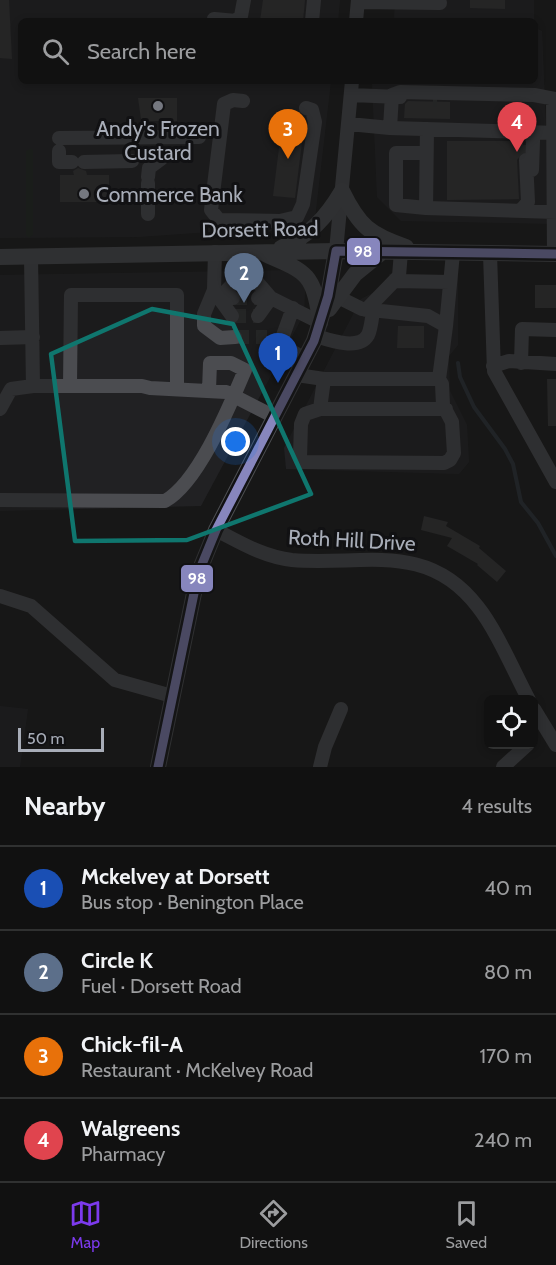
<!DOCTYPE html>
<meta charset="utf-8">
<style>
body{margin:0;font-family:Cabin,sans-serif;background:#1a1a1a;color:#f1f3f6}
.controls{position:absolute;right:18px;bottom:18px;display:grid;overflow:hidden;border-radius:9px;box-shadow:0 3px 9px #0003}
.controls button{width:54px;height:54px;display:grid;place-items:center;padding:0;border:0;border-bottom:2px solid #303131;background:#111;color:#f1f3f6;font:30px sans-serif}
.scale{position:absolute;left:18px;bottom:15px;width:86px;box-sizing:border-box;padding-left:6px;border:3px solid #a8adb8;border-top:0;font-size:16px;line-height:21px;white-space:nowrap;color:#a8adb8;-webkit-text-stroke:4px #111113;paint-order:stroke}
.you{position:absolute;left:236px;top:442px;width:21px;height:21px;margin:-15px;border:4px solid #fff;border-radius:50%;background:#1a73e8;box-shadow:0 0 0 9px #1a73e833}
.badge{display:grid;place-items:center;width:39px;height:39px;border-radius:50%;background:#7c3aed;color:#fff;font-size:20px;font-weight:700}
.pin{position:absolute;translate:-50% -50px;filter:drop-shadow(0 2px 3px #0008)}
.pin::after{content:'';position:absolute;top:32px;width:21px;height:18px;background:inherit;clip-path:polygon(0 0,100% 0,50% 100%)}
.list{margin:0;padding:0;list-style:none}
h2{display:flex;justify-content:space-between;align-items:center;height:78px;margin:0;padding:0 24px;font-size:26px}
h2 small{font-size:20px;font-weight:400;color:#9c9d9f}
.list li{display:grid;grid-template-columns:39px 1fr auto;gap:18px;align-items:center;box-sizing:border-box;height:84px;padding:0 24px;border-top:2px solid #303131}
.list b{display:block;font-size:22px;white-space:nowrap}
.list p{margin:0;font-size:20px;white-space:nowrap;color:#9c9d9f}
.list em{font-size:20px;font-style:normal;color:#9c9d9f}
.icon{flex:none;width:33px;height:33px;fill:none;stroke:currentColor;stroke-width:2;stroke-linecap:round;stroke-linejoin:round}
.map{position:relative;flex:none;width:556px;height:767px;overflow:hidden}
.search{position:absolute;background:#111;box-shadow:0 3px 9px #0003;left:18px;right:18px;top:18px;height:66px;display:flex;align-items:center;gap:15px;box-sizing:border-box;padding:0 21px;border-radius:9px;color:#9c9d9f;font-size:22px}
.sheet{height:414px;background:#111}
nav{display:flex;justify-content:space-around;align-items:center;box-sizing:border-box;height:84px;border-top:2px solid #303131;background:#111;font-size:16px;color:#9c9d9f}
nav a{display:grid;justify-items:center;gap:3px}
nav .on{color:#7c3aed}
.map>svg:first-child{display:block}
.built{fill:#212123}
.green{fill:#1d241e}
.lines{fill:none;stroke-linecap:round;stroke-linejoin:round}
.stream{stroke:#2a3239;stroke-width:4}
.building{fill:#353536}
.minor-tunnel{stroke:#343537;stroke-width:14;stroke-dasharray:14 7;stroke-linecap:butt}
.minor{stroke:#4b4c50;stroke-width:14}
.major{stroke:#4d4f52;stroke-width:16}
.bus-1-casing{stroke:#111113;stroke-width:14}
.bus-1{stroke:#8786bd;stroke-width:9}
.marked{fill:none;stroke:#0f766e;stroke-width:4.5;stroke-linejoin:round}
.poi-dot{fill:#757880;stroke:#111113;stroke-width:2}
.labels{text-anchor:middle;dominant-baseline:central;stroke-width:6;stroke-linejoin:round;paint-order:stroke}
.poi-label{font-size:21px;fill:#a8adb8;stroke:#111113}
.street-label{font-size:21px;fill:#a8adb8;stroke:#111113}
.line-badge{stroke:#111113;stroke-width:2}
.badge-label{font-size:16px;text-anchor:middle;font-weight:bold;fill:#fff}
</style>
<div class="map">
<svg width="556" height="767" viewBox="0 0 556 767">
<rect width="100%" height="100%" fill="#171717"/>
<path class="built" d="M 0,0 L 340,0 L 338,21 L 21,21 L 21,81 L 331,81 L 315,218 L 299,232 L 238,230 L 138,237 L 0,238 Z
M 395,0 L 534,0 L 534,21 L 394,21 Z
M 535,28 L 542,31 L 547,151 L 556,224 L 401,221 L 377,197 L 372,81 L 535,81 Z
M 306,270 L 304,314 L 201,506 L 0,511 L 0,275 Z
M 389,274 L 458,276 L 458,345 L 449,356 L 450,391 L 467,425 L 469,462 L 459,474 L 286,469 L 284,448 L 361,299 L 382,288 L 390,280 Z
M 0,706 L 28,709 L 20,767 L 0,767 Z"/>
<path class="green" d="M 31,148 L 33,150 L 33,235 L 29,238 L 26,235 L 26,151 Z"/>
<g class="lines">
<path class="stream" d="M 458,363 L 460,377 L 474,407 L 505,449 L 513,464 L 521,502 L 538,523 L 556,556"/>
</g>
<path class="building" d="M 0,0 L 9,0 L 12,59 L 0,58 Z
M 263,0 L 305,0 L 303,21 L 260,21 Z
M 470,0 L 505,0 L 505,9 L 470,8 Z
M 138,98 L 177,98 L 177,121 L 145,121 L 145,119 L 141,119 Z
M 408,101 L 450,102 L 450,119 L 404,118 L 405,104 Z
M 281,132 L 303,134 L 295,198 L 273,196 Z
M 447,141 L 523,141 L 523,152 L 517,160 L 519,199 L 447,200 Z
M 78,168 L 86,171 L 87,175 L 109,175 L 109,202 L 60,202 L 60,175 L 74,175 L 73,171 Z
M 535,285 L 556,285 L 556,308 L 535,308 Z
M 398,326 L 424,326 L 424,348 L 397,348 Z
M 547,379 L 556,379 L 556,426 L 548,426 Z
M 424,516 L 448,522 L 446,526 L 480,546 L 479,548 L 506,571 L 497,582 L 477,565 L 478,564 L 447,546 L 452,538 L 421,530 Z"/>
<g class="lines">
<path class="minor-tunnel" d="M 433,100 L 437,100
M 525,145 L 526,160
M 233,284 L 258,283
M 233,298 L 258,298
M 232,316 L 258,316
M 235,337 L 267,337"/>
<path class="minor" d="M 358,2 L 440,3
M 214,19 L 236,21
M 236,21 L 241,16 L 244,0
M 312,21 L 314,0
M 356,21 L 358,0
M 351,95 L 400,97
M 392,95 L 400,92 L 534,95 L 556,99
M 553,99 L 554,254
M 243,101 L 233,100 L 224,104 L 211,210 L 219,220 L 280,221 L 297,217 L 303,204 L 315,122 L 312,110 L 306,108
M 349,124 L 390,128 L 392,95
M 390,128 L 556,133
M 427,129 L 426,208 L 556,212
M 530,132 L 533,141 L 532,170
M 59,138 L 199,137
M 59,151 L 59,162 L 72,162
M 84,162 L 132,161
M 148,177 L 149,168 L 161,159
M 148,183 L 148,214
M 426,208 L 396,205 L 396,153 L 426,153
M 521,210 L 528,202 L 526,160
M 336,251 L 352,81
M 215,252 L 214,290 L 219,298 L 233,298
M 490,254 L 494,371 L 556,482
M 31,257 L 33,386 L 142,386 L 150,388 L 226,392 L 275,417
M 396,281 L 450,282
M 258,283 L 271,298 L 258,316
M 214,290 L 204,314 L 204,326 L 220,338 L 235,337
M 338,297 L 362,309 L 428,316 L 446,326 L 439,379
M 258,298 L 271,298 L 321,323
M 293,308 L 281,341 L 283,346 L 305,359
M 366,310 L 399,276 L 401,252
M 232,316 L 219,298 L 233,284
M 446,326 L 453,253
M 316,336 C 329,340 359,351 368,335 C 371,329 372,318 373,311
M 0,338 L 33,337
M 521,363 L 522,329 L 556,330
M 493,366 L 509,361 L 556,364
M 297,375 L 324,379 L 439,379 L 442,384 L 443,405 L 452,422 L 454,453 L 450,460 L 444,463 L 303,462 L 300,457 L 301,424 L 305,414 L 320,409 L 324,379
M 70,385 L 71,295 L 177,295 L 177,389
M 0,409 L 11,389 L 33,386
M 320,409 L 446,409
M 0,500 L 165,501 C 199,482 230,405 245,370 L 231,363 L 210,363 L 209,390
M 216,530 C 241,543 264,557 292,560 C 363,566 427,540 478,607 C 497,631 514,672 529,700
M 0,596 L 31,606 L 115,680 L 172,696
M 534,709 L 556,745
M 320,767 L 325,747 L 341,709
M 503,767 L 528,744"/>
<path class="major" d="M 342,191 C 359,226 370,235 406,247
M 281,248 C 310,235 326,218 342,191
M 267,255 C 307,272 313,274 320,319
M 0,257 L 336,251 L 556,254
M 329,309 L 355,274 L 382,252
M 158,767 L 198,574 L 216,530 L 314,341 L 328,296 L 336,251"/>
<g class="bus-1-casing">
<path id="bus-1" d="M 158,767 L 198,574 L 216,530 L 314,341 L 328,296 L 336,251 L 556,254"/>
</g>
<use href="#bus-1" class="bus-1"/>
</g>
<path d="M0 0H556V767H0ZM 152,309 L 233,324 L 311,494 L 187,540 L 75,541 L 51,354 Z" fill="#171717" fill-opacity=".55" fill-rule="evenodd"/>
<path class="marked" d="M 152,309 L 233,324 L 311,494 L 187,540 L 75,541 L 51,354 Z"/>
<g class="poi-dot">
<circle cx="158" cy="106" r="6"/>
<circle cx="84" cy="194" r="6"/>
</g>
<g class="labels">
<g class="poi-label">
<text x="158" y="128">Andy's Frozen<tspan x="158" dy="24">Custard</tspan></text>
<text x="96" y="194" text-anchor="start">Commerce Bank</text>
</g>
<g class="street-label">
<text transform="translate(260 229) rotate(-1)">Dorsett Road</text>
<text transform="translate(352 540) rotate(3)">Roth Hill Drive</text>
</g>
</g>
<g class="line-badge">
<rect x="346" y="237" width="35" height="29" rx="6" fill="#8786bd"/>
<rect x="180" y="564" width="34" height="29" rx="6" fill="#8786bd"/>
</g>
<g class="badge-label">
<text x="363" y="257">98</text>
<text x="197" y="584">98</text>
</g>
</svg>
<div class="controls">
<button><svg class="icon" aria-label="locate" viewBox="0 0 24 24"><circle cx="12" cy="12" r="6"/><path d="M12 2v4M12 18v4M2 12h4M18 12h4"/></svg></button>
</div>
<div class="scale">50 m</div>
<div class="you"></div>
<div class="pin badge" style="left:278px;top:383px;background:#1a4fb4">1</div>
<div class="pin badge" style="left:244px;top:303px;background:#5c6f8a">2</div>
<div class="pin badge" style="left:288px;top:159px;background:#e8710a">3</div>
<div class="pin badge" style="left:517px;top:152px;background:#e0444e">4</div>
<div class="search"><svg class="icon" aria-label="search" viewBox="0 0 24 24"><circle cx="10" cy="10" r="6"/><path d="M15 15l6 6"/></svg>Search here</div>
</div>
<section class="sheet">
<h2>Nearby<small>4 results</small></h2>
<ul class="list">
<li><span class="badge" style="background:#1a4fb4">1</span><div><b>Mckelvey at Dorsett</b><p>Bus stop · Benington Place</p></div><em>40 m</em></li>
<li><span class="badge" style="background:#5c6f8a">2</span><div><b>Circle K</b><p>Fuel · Dorsett Road</p></div><em>80 m</em></li>
<li><span class="badge" style="background:#e8710a">3</span><div><b>Chick-fil-A</b><p>Restaurant · McKelvey Road</p></div><em>170 m</em></li>
<li><span class="badge" style="background:#e0444e">4</span><div><b>Walgreens</b><p>Pharmacy</p></div><em>240 m</em></li>
</ul>
</section>
<nav>
<a class="on"><svg class="icon" aria-label="map" viewBox="0 0 24 24"><path d="M3 6l6-2 6 2 6-2v14l-6 2-6-2-6 2zM9 4v14M15 6v14"/></svg>Map</a>
<a><svg class="icon" aria-label="directions" viewBox="0 0 24 24"><path d="M12 3l9 9-9 9-9-9zM9 14v-3h6M13 9l2 2-2 2"/></svg>Directions</a>
<a><svg class="icon" aria-label="saved" viewBox="0 0 24 24"><path d="M7 4h10v16l-5-4-5 4z"/></svg>Saved</a>
</nav>
